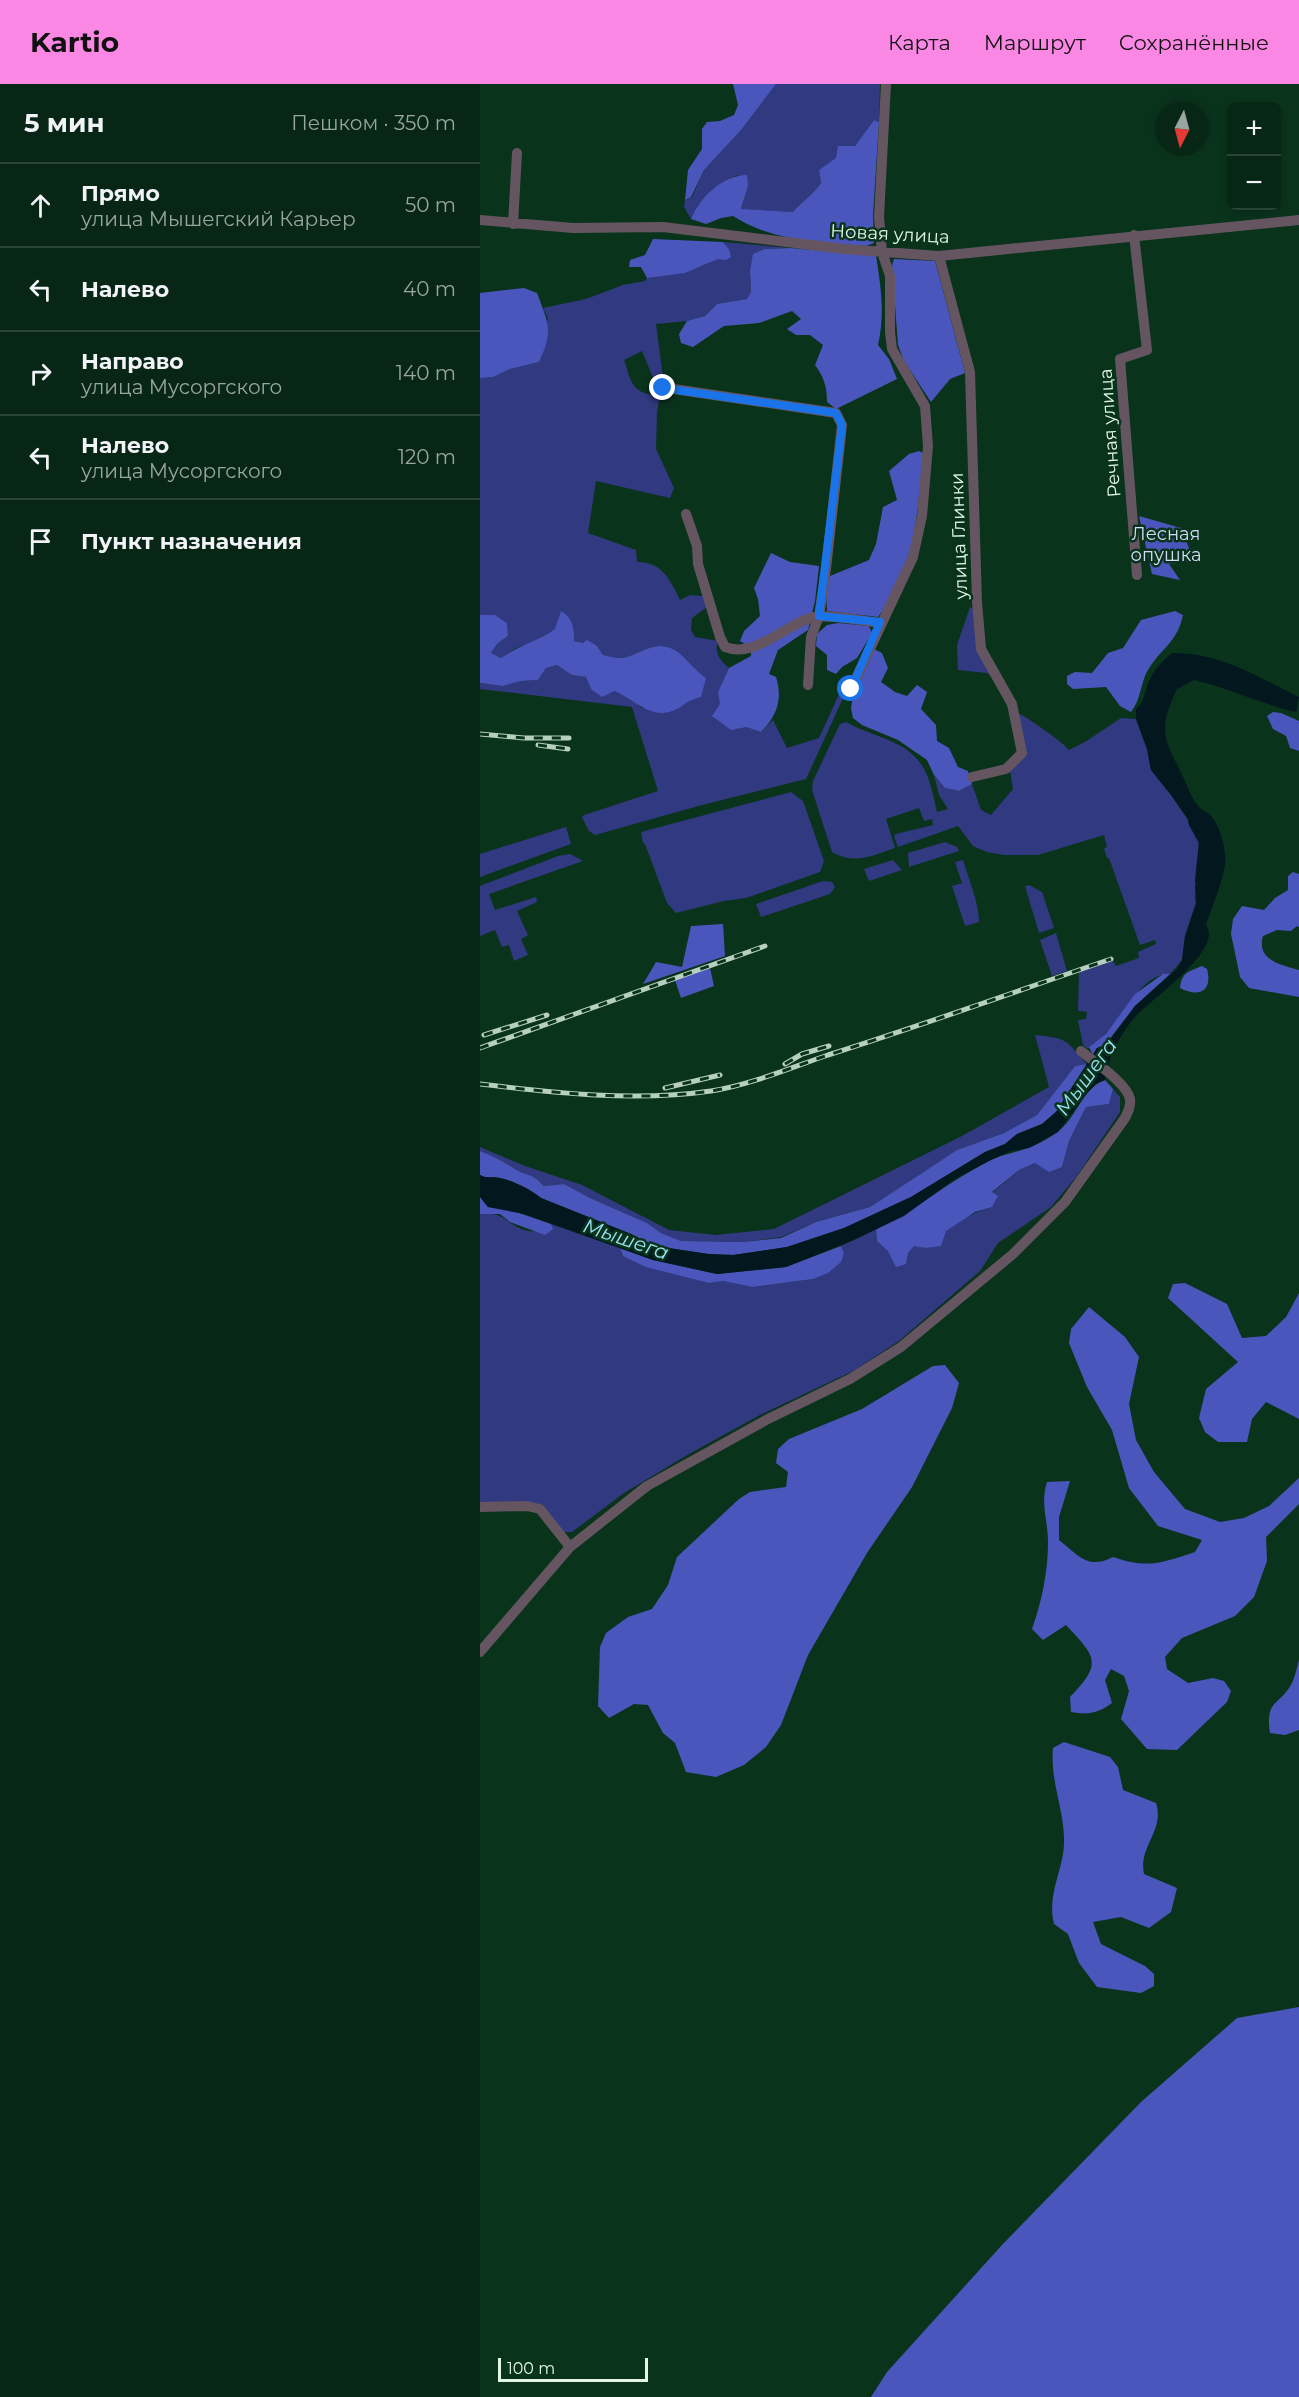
<!DOCTYPE html>
<html lang="ru">
<meta charset="utf-8">
<style>
body{margin:0;font-family:Montserrat,sans-serif;background:#163222;color:#f1f3f6}
.controls{position:absolute;right:18px;top:18px;display:grid;overflow:hidden;border-radius:9px;box-shadow:0 3px 9px #0003}
.controls button{width:54px;height:54px;display:grid;place-items:center;padding:0;border:0;border-bottom:2px solid #294334;background:#082615;color:#f1f3f6;font:30px sans-serif}
.compass{position:absolute;left:675px;top:18px;width:54px;height:54px;border-radius:50%;background:#082615;box-shadow:0 3px 9px #0003;rotate:186deg}
.scale{position:absolute;left:18px;bottom:15px;width:150px;box-sizing:border-box;padding-left:6px;border:3px solid #e2f7e8;border-top:0;font-size:16px;line-height:21px;white-space:nowrap;color:#e2f7e8;-webkit-text-stroke:4px #0a331c;paint-order:stroke}
.stop{position:absolute;width:18px;height:18px;margin:-14px;border:4px solid #1a73e8;border-radius:50%;background:#fff}
.stop.end{background:#1a73e8;border-color:#fff;box-shadow:0 2px 6px #0008}
.list{margin:0;padding:0;list-style:none}
h2{display:flex;justify-content:space-between;align-items:center;height:78px;margin:0;padding:0 24px;font-size:26px}
h2 small{font-size:20px;font-weight:400;color:#98a5a0}
.list li{display:grid;grid-template-columns:39px 1fr auto;gap:18px;align-items:center;box-sizing:border-box;height:84px;padding:0 24px;border-top:2px solid #294334}
.list b{display:block;font-size:22px;white-space:nowrap}
.list p{margin:0;font-size:20px;white-space:nowrap;color:#98a5a0}
.list em{font-size:20px;font-style:normal;color:#98a5a0}
.icon{flex:none;width:33px;height:33px;fill:none;stroke:currentColor;stroke-width:2;stroke-linecap:round;stroke-linejoin:round}
.map{position:relative;flex:none;width:819px;height:2313px;overflow:hidden}
header{display:flex;align-items:center;gap:36px;box-sizing:border-box;height:84px;padding:0 30px;background:#fb87e5;color:#111}
header strong{font-size:28px}
nav{display:flex;gap:33px;margin-inline-start:auto;font-size:21px}
main{display:flex}
aside{flex:1;background:#082615}
.map>svg:first-child{display:block}
.green{fill:#313980}
.forest{fill:#4b56bc}
.water{fill:#02181e}
.lines{fill:none;stroke-linecap:round;stroke-linejoin:round}
.river{stroke:#02181e;stroke-width:18}
.minor{stroke:#655561;stroke-width:10}
.rail-casing{stroke:#b6cfbe;stroke-width:5}
.rail{stroke:#0a331c;stroke-width:3;stroke-dasharray:9;stroke-linecap:butt}
.route{stroke:#1a73e8;stroke-width:8}
.labels{text-anchor:middle;dominant-baseline:central;stroke-width:5;stroke-linejoin:round;paint-order:stroke}
.street-label{font-size:18px;fill:#e2f7e8;stroke:#0a331c}
.park-label{font-size:18px;fill:#d4dbf6;stroke:#0a331c}
.water-label{font-size:20px;font-style:italic;fill:#99e2f3;stroke:#0a331c}
</style>
<header>
<strong>Kartio</strong>
<nav><a>Карта</a><a>Маршрут</a><a>Сохранённые</a></nav>
</header>
<main>
<aside>
<h2>5 мин<small>Пешком · 350 m</small></h2>
<ul class="list">
<li><svg class="icon" aria-label="ahead" viewBox="0 0 24 24"><path d="M12 20V5M6 11l6-6 6 6"/></svg><div><b>Прямо</b><p>улица Мышегский Карьер</p></div><em>50 m</em></li>
<li><svg class="icon" aria-label="left" viewBox="0 0 24 24"><path d="M17 20v-9H6M10 6l-5 5 5 5"/></svg><div><b>Налево</b></div><em>40 m</em></li>
<li><svg class="icon" aria-label="right" viewBox="0 0 24 24"><path d="M7 20v-9h11M14 6l5 5-5 5"/></svg><div><b>Направо</b><p>улица Мусоргского</p></div><em>140 m</em></li>
<li><svg class="icon" aria-label="left" viewBox="0 0 24 24"><path d="M17 20v-9H6M10 6l-5 5 5 5"/></svg><div><b>Налево</b><p>улица Мусоргского</p></div><em>120 m</em></li>
<li><svg class="icon" aria-label="arrive" viewBox="0 0 24 24"><path d="M6 21V4h12l-3 4 3 4H6"/></svg><div><b>Пункт назначения</b></div></li>
</ul>
</aside>
<div class="map">
<svg width="819" height="2313" viewBox="0 0 819 2313">
<rect width="100%" height="100%" fill="#0a331c"/>
<path class="green" d="M 296,0 L 400,0 L 399,38 L 394,36 L 375,62 L 339,86 L 341,99 C 333,111 322,117 313,128 L 261,126 L 268,102 L 257,91 C 237,102 219,113 211,135 L 204,123 L 205,116 L 212,113 L 224,86 L 262,45 Z
M 243,158 L 311,164 L 285,165 L 270,187 L 271,209 L 267,215 L 237,220 L 225,232 L 207,237 L 176,240 L 184,301 L 176,301 L 162,267 L 144,276 C 151,296 151,309 175,311 L 177,303 L 181,306 L 177,328 L 176,365 L 194,404 L 190,414 L 116,397 L 108,449 L 156,466 L 157,478 C 182,478 190,495 200,516 L 210,511 L 224,512 L 227,523 L 212,534 L 211,546 L 215,553 L 238,557 C 234,569 240,576 249,584 L 238,608 L 266,643 L 281,648 L 293,636 L 307,664 L 339,654 L 360,608 L 365,610 L 326,695 L 222,721 L 115,751 L 109,747 L 102,733 L 104,731 L 178,707 L 152,623 L 0,605 L 0,599 L 23,602 L 41,597 L 58,596 L 66,584 L 78,581 L 92,591 L 106,593 L 111,605 L 134,607 L 147,612 L 162,624 L 195,626 L 207,616 L 226,594 C 214,586 204,571 195,566 C 174,554 159,572 141,574 C 135,574 129,572 123,571 L 117,562 L 94,557 L 81,527 L 76,545 L 51,559 L 36,564 L 21,574 L 11,569 L 17,560 L 28,552 L 27,539 L 15,531 L 0,531 L 0,294 L 13,293 L 30,285 L 59,278 L 68,234 L 63,224 L 106,215 L 143,201 L 165,197 L 167,194 C 198,188 226,187 249,165 Z
M 490,523 L 496,527 L 515,595 L 507,589 L 478,586 L 477,561 Z
M 535,628 C 543,630 584,659 589,666 L 605,658 L 641,634 L 656,635 L 667,665 L 671,686 L 691,711 L 719,752 L 728,757 L 730,765 L 719,795 L 715,814 L 716,819 L 705,852 L 702,876 L 690,890 C 661,889 643,933 626,950 C 620,956 613,958 608,965 L 603,961 L 598,936 L 606,935 L 607,928 L 598,927 L 599,887 L 633,876 L 636,882 L 659,874 L 658,868 L 676,860 L 675,856 L 660,861 L 629,774 L 627,774 L 624,764 L 627,763 L 624,751 L 558,771 L 524,771 L 507,768 L 493,762 L 478,742 L 418,763 L 414,752 L 416,750 L 453,741 L 452,735 L 444,737 L 439,724 L 406,735 L 415,764 C 391,772 376,781 352,768 L 332,706 L 333,697 L 360,640 L 366,638 C 388,651 420,655 437,675 C 450,689 453,711 457,728 L 468,725 L 459,711 L 454,691 L 465,704 L 479,707 L 492,700 L 501,726 L 511,731 L 533,705 L 530,686 L 542,675 Z
M 311,708 L 323,717 L 344,777 L 340,788 L 266,814 L 244,817 L 196,829 L 187,819 L 165,760 L 163,759 L 161,748 Z
M 86,743 L 91,760 L 0,793 L 0,770 Z
M 465,758 L 477,763 L 479,767 L 429,783 L 428,769 Z
M 90,770 L 103,777 L 9,810 L 15,826 L 56,813 L 57,818 L 37,827 L 48,851 L 41,855 L 48,871 L 34,877 L 29,861 L 22,863 L 15,846 L 0,852 L 0,802 L 78,772 Z
M 413,776 L 422,786 L 389,797 L 384,785 Z
M 483,776 C 489,797 499,818 499,838 L 485,842 L 472,802 L 482,799 L 475,778 Z
M 343,797 L 352,798 L 355,803 L 350,810 L 281,833 L 276,820 Z
M 549,801 L 562,808 L 574,844 L 559,849 L 545,802 Z
M 576,849 L 587,887 L 572,892 L 560,856 Z
M 555,951 C 590,955 584,955 607,980 L 595,982 L 557,1031 L 524,1049 L 477,1066 L 390,1123 L 336,1138 L 301,1153 L 264,1158 L 201,1157 L 181,1149 L 167,1139 L 110,1114 L 84,1100 L 64,1102 C 50,1087 48,1093 35,1085 C 23,1077 13,1072 0,1067 L 0,1063 L 45,1082 L 102,1101 L 189,1146 L 236,1151 L 294,1145 L 482,1052 L 569,1003 Z
M 633,1005 L 640,1013 L 640,1028 L 597,1092 L 571,1123 L 518,1159 L 500,1187 L 419,1257 L 373,1287 L 280,1331 L 209,1370 L 144,1409 L 92,1448 L 83,1448 L 57,1419 L 0,1418 L 0,1130 C 25,1127 27,1142 48,1147 C 55,1148 65,1146 72,1145 L 71,1140 L 140,1164 L 143,1172 L 229,1199 L 243,1197 L 272,1203 L 333,1195 L 364,1169 L 361,1162 L 396,1145 L 397,1157 L 426,1180 L 428,1169 L 434,1161 L 445,1164 C 466,1146 486,1130 512,1123 L 512,1109 L 539,1086 L 555,1079 L 582,1083 L 589,1057 L 606,1023 L 629,1020 Z"/>
<path class="forest" d="M 253,0 L 296,0 L 262,45 L 224,86 L 211,113 L 205,116 L 208,86 L 222,65 L 222,45 L 227,38 L 240,37 L 254,31 L 258,21 Z
M 394,36 L 399,38 L 393,131 L 394,159 L 386,162 C 340,158 294,158 253,132 L 241,134 L 226,140 L 211,135 C 219,114 243,91 267,91 L 268,102 L 261,125 L 313,128 C 322,117 333,111 341,99 L 339,86 L 356,74 L 358,62 L 375,62 Z
M 173,155 L 243,158 L 249,165 L 251,173 L 246,176 L 238,175 L 205,189 L 167,194 L 161,183 L 149,183 L 150,176 L 165,171 Z
M 311,164 L 396,172 C 401,203 405,230 398,261 L 409,275 L 417,295 L 356,325 L 347,318 C 347,303 344,293 335,281 L 343,261 L 330,251 L 316,251 L 307,245 L 321,235 L 312,227 L 279,239 L 244,242 L 213,263 L 201,259 L 199,250 L 207,237 L 225,232 L 237,220 L 267,215 L 271,208 L 270,187 L 273,170 L 285,165 Z
M 414,175 L 455,177 L 485,289 L 470,295 L 451,318 L 424,277 L 418,261 L 412,181 Z
M 44,204 L 57,209 C 68,239 74,246 59,278 L 30,285 L 13,293 L 0,294 L 0,209 Z
M 439,367 L 443,369 C 438,427 435,485 398,533 L 347,527 L 346,510 L 350,492 L 389,476 L 396,460 L 403,423 L 417,416 L 409,387 L 429,370 Z
M 659,432 L 701,444 L 714,477 L 689,480 L 700,496 L 672,490 Z
M 291,469 L 310,478 L 339,482 L 335,517 L 328,546 L 298,566 L 289,590 L 296,593 C 303,615 297,632 281,648 L 266,643 L 251,646 L 232,632 L 240,620 L 238,608 L 249,584 L 271,572 L 271,564 L 260,557 L 264,547 L 280,532 L 278,515 L 274,504 Z
M 81,527 C 93,534 94,544 94,557 L 103,559 L 107,556 L 117,562 L 123,571 C 129,572 135,574 141,574 C 159,572 174,554 195,566 C 205,572 214,586 226,594 L 221,613 C 205,617 207,620 195,626 C 171,637 155,615 134,607 L 122,613 L 111,605 L 106,593 L 92,591 L 77,581 L 66,584 L 58,596 L 41,597 L 23,602 L 0,599 L 0,531 L 15,531 L 27,539 L 28,552 L 17,560 L 11,569 L 21,574 C 38,562 58,557 75,545 Z
M 695,527 L 703,531 C 697,561 676,567 665,592 C 660,605 660,616 651,628 L 640,622 L 626,603 L 593,605 L 587,600 L 587,592 L 595,588 L 612,589 L 628,569 L 643,564 L 661,536 Z
M 358,539 L 389,542 L 392,549 L 377,574 L 362,583 L 356,590 L 347,586 L 347,571 L 336,562 L 337,550 L 347,541 Z
M 394,565 L 402,569 L 408,584 L 401,598 L 415,608 L 427,612 L 437,601 L 447,608 L 441,625 L 456,641 L 457,657 L 469,664 L 478,683 L 488,687 L 492,700 L 479,707 L 465,704 L 454,691 L 447,676 L 418,656 L 382,641 L 373,634 L 371,624 L 373,612 Z
M 793,628 L 801,629 L 819,637 L 819,667 L 810,664 L 806,652 L 793,645 L 787,632 Z
M 813,788 L 819,790 L 819,843 L 817,842 L 811,847 L 797,846 L 783,852 C 776,876 801,881 819,886 L 819,913 L 769,904 L 760,893 L 751,850 L 753,835 L 762,822 L 784,826 L 795,814 L 808,806 L 808,792 Z
M 243,840 L 245,872 L 163,900 L 176,878 L 202,883 L 211,842 Z
M 722,882 L 727,885 C 733,907 719,914 700,904 C 702,888 708,888 722,882 Z
M 230,884 L 234,902 L 201,914 L 195,896 Z
M 683,890 L 690,890 L 655,922 L 625,961 L 617,964 L 613,971 L 609,963 L 626,950 L 655,910 Z
M 607,980 L 576,1028 L 562,1040 L 537,1050 L 525,1060 L 505,1068 L 431,1113 L 364,1144 L 307,1163 L 253,1171 L 228,1170 L 175,1162 L 151,1150 L 61,1114 C 50,1105 34,1097 20,1094 C 12,1092 7,1095 0,1091 L 0,1067 C 13,1072 23,1077 35,1085 C 48,1093 50,1087 64,1102 L 84,1100 L 110,1114 L 167,1139 L 181,1149 L 201,1157 L 264,1158 L 301,1154 L 336,1138 L 390,1123 L 477,1066 L 524,1049 L 557,1031 L 595,982 Z
M 625,996 L 633,1005 L 629,1020 L 606,1023 L 589,1057 L 582,1083 L 569,1088 L 555,1079 L 539,1086 L 512,1108 L 518,1112 L 512,1123 L 495,1128 L 466,1147 L 461,1162 L 445,1164 L 434,1162 L 428,1169 L 426,1180 L 416,1183 L 408,1167 L 397,1157 L 396,1145 C 436,1126 469,1097 509,1077 C 522,1070 535,1069 548,1064 C 557,1061 569,1054 576,1049 C 597,1035 601,1005 625,996 Z
M 0,1113 L 8,1123 L 27,1125 L 71,1140 L 73,1145 L 65,1151 L 30,1138 L 20,1130 L 0,1130 Z
M 361,1162 L 364,1169 L 361,1178 L 348,1189 L 333,1195 L 272,1203 L 243,1197 L 229,1199 L 166,1183 L 143,1172 L 140,1164 L 173,1176 L 237,1190 L 306,1183 Z
M 705,1199 L 747,1220 L 762,1254 L 786,1252 L 806,1233 L 819,1209 L 819,1335 L 786,1318 L 772,1335 L 767,1358 L 738,1358 L 725,1348 L 719,1334 L 726,1305 L 758,1278 L 688,1214 L 693,1200 Z
M 609,1223 L 645,1253 L 659,1273 L 649,1320 L 656,1356 L 674,1388 L 705,1425 L 740,1438 L 764,1434 L 789,1422 L 819,1394 L 819,1420 L 786,1453 L 787,1477 L 774,1513 L 755,1532 L 702,1554 L 685,1573 L 687,1585 L 708,1599 L 733,1594 L 744,1597 L 751,1607 L 747,1618 L 697,1666 L 667,1665 L 641,1635 L 649,1607 L 644,1592 L 631,1585 L 625,1596 L 632,1619 C 618,1629 609,1631 591,1628 L 590,1613 C 623,1579 616,1573 586,1541 L 563,1556 L 552,1545 C 562,1517 568,1487 568,1458 C 568,1436 560,1420 567,1398 L 590,1397 L 579,1433 L 579,1456 C 599,1472 608,1486 633,1473 C 668,1485 681,1479 715,1468 L 722,1456 L 678,1442 L 649,1404 L 632,1346 L 607,1303 L 589,1259 L 591,1245 Z
M 465,1281 L 479,1299 L 472,1324 L 432,1403 L 387,1469 L 328,1571 L 301,1641 L 286,1663 L 264,1681 L 236,1693 L 206,1688 L 195,1659 L 183,1649 L 168,1621 L 154,1620 L 129,1634 L 118,1622 L 120,1563 L 126,1549 L 148,1533 L 172,1525 L 188,1501 L 197,1473 L 259,1415 L 270,1408 L 306,1403 L 308,1388 L 296,1379 L 298,1365 L 309,1355 L 382,1325 L 453,1282 Z
M 819,1576 L 819,1646 L 805,1651 L 790,1649 C 785,1615 799,1623 812,1599 C 815,1593 817,1583 819,1576 Z
M 584,1658 L 630,1673 L 638,1683 L 643,1706 L 676,1719 C 685,1746 658,1763 664,1790 L 697,1804 L 691,1828 L 669,1844 L 641,1833 L 613,1838 L 621,1860 L 665,1882 L 674,1890 L 674,1902 L 661,1909 L 617,1903 L 599,1879 L 588,1850 L 574,1840 C 566,1808 586,1783 584,1753 C 583,1723 570,1695 573,1664 Z
M 819,1923 L 819,2313 L 391,2313 L 407,2288 L 522,2161 L 661,2018 L 757,1934 Z"/>
<path class="water" d="M 692,569 C 739,568 778,593 819,613 L 816,628 C 781,620 749,604 714,596 L 697,605 C 676,649 685,655 704,695 C 709,705 712,716 720,724 C 723,727 728,728 731,732 C 739,740 744,759 745,770 C 748,788 732,821 726,841 C 744,866 671,915 654,934 C 639,952 628,974 625,996 L 617,999 L 607,1009 L 578,1048 L 549,1064 L 531,1067 L 509,1077 L 475,1095 L 424,1132 L 374,1156 L 306,1183 L 237,1190 L 173,1176 L 44,1130 L 8,1123 L 0,1113 L 0,1091 C 7,1095 12,1092 20,1094 C 34,1097 50,1105 61,1114 L 151,1150 L 175,1162 L 229,1170 L 253,1171 L 307,1163 L 364,1144 L 431,1113 L 505,1068 L 525,1060 L 537,1050 L 562,1040 L 576,1028 L 617,964 L 626,961 L 655,922 L 697,885 L 702,876 L 705,852 L 716,819 L 715,802 L 719,795 L 716,791 L 717,781 L 728,772 L 730,765 L 728,757 L 720,752 L 691,711 L 671,686 L 667,665 L 656,635 L 656,625 C 666,617 664,606 670,595 C 675,584 683,577 692,569 Z"/>
<g class="lines">
<path class="river" d="M 717,737 L 728,757 L 724,797"/>
<path class="minor" d="M 0,136 L 93,144 L 183,143 L 364,165 L 459,172 L 819,136
M 33,140 L 37,69
M 654,151 L 667,266 L 640,275 L 657,491
M 459,172 L 490,288 L 497,518 L 501,565 L 532,620 L 542,669 L 526,685 L 492,693
M 180,303 L 356,329 L 362,341 L 346,485 L 339,532 L 331,553 L 328,601
M 206,430 L 217,462 L 218,480 L 240,553 L 245,563 C 277,575 305,539 335,533 C 353,530 382,537 401,539
M 371,605 L 433,473 L 442,432 L 448,362 L 445,322 L 412,265 L 410,248 L 410,192 L 402,168 L 399,133 L 406,0
M 0,1423 L 47,1422 L 60,1425 L 90,1463
M 0,1568 L 90,1463 L 167,1402 L 288,1335 L 370,1295 L 421,1263 L 533,1170 L 585,1118 L 645,1034 C 648,1028 651,1022 650,1015 C 647,999 614,978 601,967"/>
<g class="rail-casing">
<path id="rail" d="M 0,650 L 44,654 L 89,654
M 58,661 L 88,665
M 4,951 L 67,931
M 0,964 L 285,862
M 305,980 L 322,970 L 349,962
M 0,1000 C 75,1009 155,1018 231,1007 C 270,1001 310,984 348,971 C 443,941 537,907 631,875
M 185,1004 L 240,991"/>
</g>
<use href="#rail" class="rail"/>
</g>
<g class="lines">
<path class="route" d="M 183,304 L 356,329 L 362,341 L 339,532 L 400,538 L 371,605"/>
</g>
<g class="labels">
<g class="street-label">
<text transform="translate(410 150) rotate(3)">Новая улица</text>
<text transform="translate(630 349) rotate(-94)">Речная улица</text>
<text transform="translate(479 452) rotate(-92)">улица Глинки</text>
</g>
<g class="park-label">
<text x="686" y="450">Лесная<tspan x="686" dy="21">опушка</tspan></text>
</g>
<g class="water-label">
<text transform="translate(606 993) rotate(-54)">Мышега</text>
<text transform="translate(146 1155) rotate(19)">Мышега</text>
</g>
</g>
</svg>
<div class="controls">
<button>+</button>
<button>−</button>
</div>
<svg class="compass" viewBox="-18 -18 36 36"><path d="M0-13l5 13h-10z" fill="#e53935"/><path d="M0 13l5-13h-10z" fill="#98a5a0"/></svg>
<div class="scale">100 m</div>
<div class="stop" style="left:371px;top:605px"></div>
<div class="stop end" style="left:183px;top:304px"></div>
</div>
</main>
